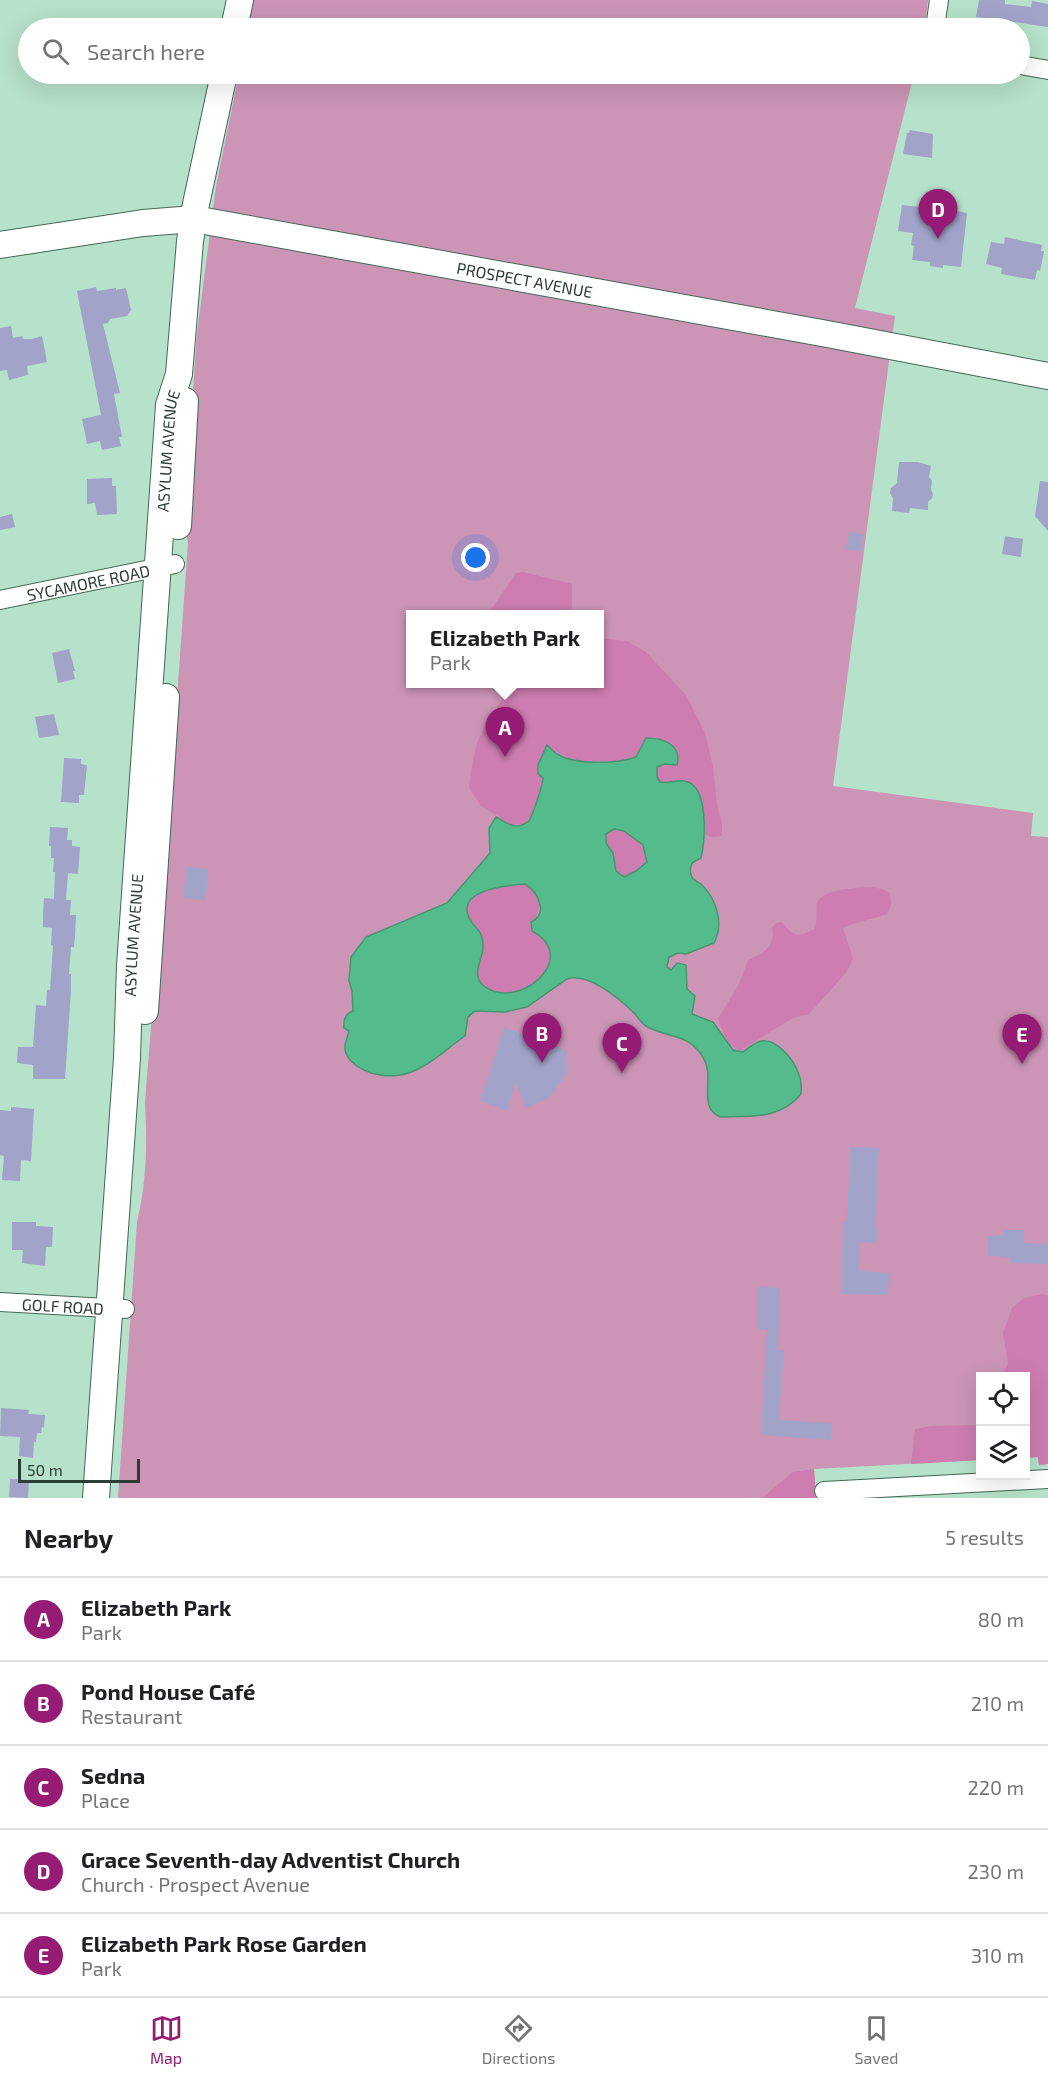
<!DOCTYPE html>
<meta charset="utf-8">
<style>
body{margin:0;font-family:"Exo 2",sans-serif;background:#f2f2f2;color:#202124}
.controls{position:absolute;right:18px;bottom:18px;display:grid;overflow:hidden;border-radius:0px;box-shadow:0 6px 24px #0002}
.controls button{width:54px;height:54px;display:grid;place-items:center;padding:0;border:0;border-bottom:2px solid #e0e0e0;background:#fff;color:#202124;font:30px sans-serif}
.scale{position:absolute;left:18px;bottom:15px;width:122px;box-sizing:border-box;padding-left:6px;border:3px solid #2b3d34;border-top:0;font-size:16px;line-height:21px;white-space:nowrap;color:#2b3d34;-webkit-text-stroke:4px #b6e1ca;paint-order:stroke}
.you{position:absolute;left:476px;top:558px;width:21px;height:21px;margin:-15px;border:4px solid #fff;border-radius:50%;background:#1a73e8;box-shadow:0 0 0 9px #1a73e833}
.badge{display:grid;place-items:center;width:39px;height:39px;border-radius:50%;background:#961b75;color:#fff;font-size:20px;font-weight:700}
.pin{position:absolute;translate:-50% -50px;filter:drop-shadow(0 2px 3px #0008)}
.pin::after{content:'';position:absolute;top:32px;width:21px;height:18px;background:inherit;clip-path:polygon(0 0,100% 0,50% 100%)}
.popup{position:absolute;left:406px;top:610px;width:198px;height:78px;box-sizing:border-box;display:grid;place-content:center;border-radius:0px;background:#fff;filter:drop-shadow(0 2px 4px #0005);font-size:20px;white-space:nowrap;color:#757577}
.popup b{font-size:22px;color:#202124}
.popup::after{content:'';position:absolute;left:50%;top:100%;margin-left:-12px;border:12px solid transparent;border-top-color:#fff}
.list{margin:0;padding:0;list-style:none}
h2{display:flex;justify-content:space-between;align-items:center;height:78px;margin:0;padding:0 24px;font-size:26px}
h2 small{font-size:20px;font-weight:400;color:#757577}
.list li{display:grid;grid-template-columns:39px 1fr auto;gap:18px;align-items:center;box-sizing:border-box;height:84px;padding:0 24px;border-top:2px solid #e0e0e0}
.list b{display:block;font-size:22px;white-space:nowrap}
.list p{margin:0;font-size:20px;white-space:nowrap;color:#757577}
.list em{font-size:20px;font-style:normal;color:#757577}
.icon{flex:none;width:33px;height:33px;fill:none;stroke:currentColor;stroke-width:2;stroke-linecap:round;stroke-linejoin:round}
.map{position:relative;flex:none;width:1048px;height:1498px;overflow:hidden}
.search{position:absolute;background:#fff;box-shadow:0 6px 24px #0002;left:18px;right:18px;top:18px;height:66px;display:flex;align-items:center;gap:15px;box-sizing:border-box;padding:0 21px;border-radius:33px;color:#757577;font-size:22px}
.sheet{height:498px;background:#fff}
nav{display:flex;justify-content:space-around;align-items:center;box-sizing:border-box;height:84px;border-top:2px solid #e0e0e0;background:#fff;font-size:16px;color:#757577}
nav a{display:grid;justify-items:center;gap:3px}
nav .on{color:#961b75}
.map>svg:first-child{display:block}
.green{fill:#cc95b6;fill-rule:evenodd}
.forest{fill:#cd7db0}
.water{fill:#54bb8d;stroke:#489572;stroke-width:1.5;fill-rule:evenodd}
.building{fill:#a1a3c9}
.lines{fill:none;stroke-linecap:round;stroke-linejoin:round}
.street-casing{stroke:#426955;stroke-width:20}
.secondary-casing{stroke:#426955;stroke-width:28}
.street{stroke:#fff;stroke-width:18}
.secondary{stroke:#fff;stroke-width:26}
.labels{text-anchor:middle;dominant-baseline:central;stroke-width:4.5;stroke-linejoin:round;paint-order:stroke}
.street-label{font-size:16px;fill:#2b3d34;stroke:#b6e1ca}
</style>
<div class="map">
<svg width="1048" height="1498" viewBox="0 0 1048 1498">
<rect width="100%" height="100%" fill="#b6e1ca"/>
<path class="green" d="M 254,0 L 928,0 L 925,28 L 248,28 Z
M 239,74 L 914,74 L 855,308 L 895,316 L 833,786 L 1033,813 L 1031,836 L 1048,837 L 1048,1464 L 1039,1465 L 1038,1457 L 1026,1458 L 1026,1376 L 980,1376 L 980,1460 L 814,1469 L 816,1498 L 118,1498 L 137,1222 C 147,1180 147,1145 145,1102 L 175,727 L 188,543 L 184,521 L 197,333 L 216,186 ZM 410,614 L 600,614 L 600,684 L 410,684 Z"/>
<path class="forest" d="M 523,572 L 572,584 L 572,609 L 574,614 L 488,614 L 516,573 Z
M 600,638 L 627,641 L 646,652 L 686,695 L 705,733 L 713,767 L 717,804 L 722,823 L 722,836 L 712,837 L 703,834 L 703,808 L 686,781 L 660,782 L 657,778 L 657,767 L 673,764 L 643,741 C 641,746 640,754 634,758 C 629,761 621,760 615,761 C 585,762 571,764 547,745 L 538,765 L 538,774 L 543,777 C 543,788 533,817 525,824 L 511,825 L 503,822 L 500,817 L 481,806 L 469,788 C 471,771 473,752 480,736 C 489,717 503,699 515,684 L 600,684 Z
M 614,829 L 624,831 L 643,845 L 647,862 L 636,871 L 624,877 L 616,871 L 613,853 L 605,843 L 606,834 Z
M 526,884 C 548,898 538,911 532,931 C 583,961 517,1011 484,986 C 470,975 484,960 483,947 C 482,941 480,930 476,925 C 473,921 469,920 468,915 C 459,889 510,885 526,884 Z
M 872,887 L 882,889 L 890,893 L 891,905 L 887,914 C 875,919 853,922 843,928 L 853,959 L 846,973 L 809,1014 L 793,1018 L 741,1050 C 728,1048 722,1031 718,1019 L 739,984 L 748,960 C 765,952 775,948 772,928 L 776,923 L 782,922 C 795,938 797,937 815,929 C 818,919 815,907 818,901 C 825,888 859,888 872,887 Z
M 1042,1294 L 1048,1295 L 1048,1464 L 1039,1465 L 1038,1457 L 1026,1458 L 1026,1376 L 1002,1376 L 1008,1363 L 1003,1333 L 1012,1308 L 1024,1298 Z
M 980,1425 L 980,1460 L 911,1464 L 915,1429 L 931,1426 Z
M 814,1469 L 816,1498 L 762,1498 L 793,1472 Z"/>
<path class="water" d="M 646,738 C 664,738 682,745 677,765 L 665,764 L 657,767 L 657,777 L 660,782 C 670,784 678,778 688,782 C 709,790 705,841 701,858 L 692,863 C 690,868 689,872 692,877 C 694,881 699,882 702,885 C 717,900 724,924 714,943 L 686,954 L 678,953 L 669,957 L 667,967 L 671,970 L 677,963 L 686,965 L 687,989 L 695,996 L 692,1014 L 713,1022 L 733,1050 L 743,1052 C 747,1049 753,1044 758,1042 C 775,1035 795,1061 799,1075 C 802,1081 801,1087 801,1094 C 780,1120 750,1116 720,1117 C 697,1107 715,1078 704,1059 C 689,1032 668,1039 646,1026 C 641,1023 638,1017 634,1013 C 620,999 588,972 567,979 L 527,1007 L 505,1012 L 475,1011 L 468,1017 L 465,1036 C 449,1047 434,1062 416,1070 C 395,1080 367,1077 351,1061 C 348,1057 345,1054 345,1049 C 344,1043 348,1037 349,1031 L 344,1028 C 343,1020 345,1014 353,1011 L 352,991 L 349,981 L 351,957 L 366,937 L 447,903 L 490,853 L 489,828 L 496,817 C 507,822 514,832 529,821 C 533,814 543,785 543,778 L 538,774 L 538,765 L 547,745 C 550,748 554,752 557,754 C 575,765 617,764 636,757 ZM 614,829 L 624,831 L 643,845 L 647,862 L 636,871 L 624,877 L 616,871 L 613,853 L 606,843 L 606,834 ZM 525,884 C 538,892 549,914 531,922 L 532,931 C 582,958 518,1012 484,986 C 470,975 483,960 483,947 C 483,927 472,928 468,915 C 459,889 510,885 525,884 Z"/>
<path class="building" d="M 979,0 L 1005,0 L 1005,4 L 1031,7 L 1032,1 L 1048,4 L 1048,27 L 1007,21 L 998,21 L 998,23 L 985,21 L 985,18 L 976,17 Z
M 910,130 L 933,134 L 932,158 L 903,154 L 907,133 L 909,133 Z
M 902,205 L 920,207 L 921,205 L 967,213 L 961,267 L 943,265 L 943,268 L 930,266 L 930,262 L 912,260 L 914,246 L 911,245 L 913,233 L 898,231 Z
M 1005,237 L 1042,245 L 1041,251 L 1044,251 L 1040,271 L 1037,270 L 1035,280 L 1001,274 L 1002,268 L 986,264 L 991,242 L 1004,244 Z
M 96,287 L 97,291 L 116,288 L 116,290 L 126,288 L 131,310 L 127,316 L 110,319 L 108,323 L 103,324 L 120,393 L 114,394 L 122,437 L 119,437 L 121,446 L 102,450 L 100,441 L 87,444 L 82,419 L 101,415 L 77,291 Z
M 11,326 L 13,338 L 22,336 L 23,339 L 32,339 L 42,336 L 47,362 L 27,366 L 28,375 L 9,380 L 7,370 L 0,371 L 0,328 Z
M 899,462 L 918,462 L 931,466 L 929,477 L 932,481 L 931,490 L 933,494 L 932,498 L 928,502 L 928,510 L 910,508 L 909,513 L 892,511 L 893,498 L 890,493 L 891,488 L 897,483 Z
M 112,478 L 112,486 L 116,486 L 117,514 L 97,515 L 95,503 L 87,504 L 87,479 Z
M 1040,481 L 1048,482 L 1048,531 L 1035,516 Z
M 12,514 L 15,527 L 0,530 L 0,517 Z
M 849,532 L 863,534 L 861,551 L 846,549 Z
M 1005,536 L 1023,539 L 1021,557 L 1002,554 Z
M 69,649 L 75,671 L 73,671 L 75,679 L 58,683 L 52,653 Z
M 54,714 L 59,735 L 39,738 L 35,717 Z
M 64,758 L 81,759 L 81,764 L 87,765 L 84,795 L 79,795 L 79,803 L 61,802 Z
M 50,827 L 68,828 L 67,840 L 72,840 L 72,846 L 80,847 L 78,874 L 68,873 L 66,900 L 71,900 L 70,915 L 76,915 L 75,936 L 74,947 L 71,947 L 69,974 L 71,974 L 71,990 L 65,1079 L 33,1079 L 33,1065 L 17,1063 L 18,1047 L 33,1047 L 36,1005 L 46,1006 L 47,990 L 50,990 L 53,946 L 51,945 L 52,928 L 43,927 L 43,915 L 44,898 L 54,899 L 55,872 L 53,872 L 54,858 L 51,858 L 51,846 L 49,846 Z
M 186,867 L 208,869 L 206,900 L 183,898 Z
M 504,1027 L 566,1050 L 567,1073 L 550,1097 L 527,1108 L 515,1082 L 508,1111 L 480,1101 Z
M 11,1107 L 34,1109 L 31,1161 L 21,1160 L 20,1181 L 2,1180 L 4,1156 L 0,1155 L 0,1110 L 11,1111 Z
M 850,1147 L 879,1148 L 876,1223 L 878,1243 L 859,1242 L 859,1271 L 889,1273 L 888,1295 L 841,1294 L 843,1221 L 847,1221 Z
M 12,1222 L 36,1222 L 36,1226 L 53,1227 L 52,1247 L 46,1247 L 45,1266 L 22,1263 L 23,1250 L 12,1250 Z
M 1003,1230 L 1024,1230 L 1024,1243 L 1048,1244 L 1048,1264 L 1011,1263 L 1009,1257 L 988,1256 L 988,1236 L 1003,1235 Z
M 758,1287 L 780,1288 L 778,1350 L 784,1350 L 779,1420 L 832,1423 L 831,1440 L 761,1435 L 767,1330 L 757,1329 Z
M 1,1408 L 29,1410 L 28,1414 L 45,1415 L 44,1428 L 42,1427 L 41,1433 L 37,1433 L 36,1442 L 34,1442 L 33,1458 L 19,1456 L 20,1437 L 0,1436 Z
M 10,1479 L 29,1480 L 28,1498 L 9,1497 Z"/>
<g class="lines">
<g class="street-casing">
<g id="street">
<path d="M 935,28 L 939,0"/>
<path d="M 1020,65 L 1048,70"/>
<path id="s1" d="M 0,600 L 175,564"/>
<path id="s2" d="M 0,1302 L 125,1309"/>
<path d="M 824,1491 L 1048,1479"/>
</g>
</g>
<g class="secondary-casing">
<g id="secondary">
<path d="M 234,28 L 240,0"/>
<path id="s3" d="M 0,245 L 143,223 L 194,219 L 822,333 L 1048,376"/>
<path d="M 178,526 L 185,401"/>
<path d="M 145,1011 L 166,697"/>
<path id="s4" d="M 96,1498 L 127,1058 L 130,966 L 169,405 L 179,374 L 190,241 L 196,204 L 224,74"/>
</g>
</g>
<use href="#street" class="street"/>
<use href="#secondary" class="secondary"/>
</g>
<g class="labels">
<g class="street-label">
<text stroke="none"><textPath href="#s3" startOffset="532">PROSPECT AVENUE</textPath></text>
<text stroke="none"><textPath href="#s4" startOffset="1050">ASYLUM AVENUE</textPath></text>
<text stroke="none"><textPath href="#s1" startOffset="90">SYCAMORE ROAD</textPath></text>
<text stroke="none"><textPath href="#s4" startOffset="564">ASYLUM AVENUE</textPath></text>
<text stroke="none"><textPath href="#s2" startOffset="63">GOLF ROAD</textPath></text>
</g>
</g>
</svg>
<div class="controls">
<button><svg class="icon" aria-label="locate" viewBox="0 0 24 24"><circle cx="12" cy="12" r="6"/><path d="M12 2v4M12 18v4M2 12h4M18 12h4"/></svg></button>
<button><svg class="icon" aria-label="layers" viewBox="0 0 24 24"><path d="M12 4l9 5-9 5-9-5zM3 14l9 5 9-5"/></svg></button>
</div>
<div class="scale">50 m</div>
<div class="you"></div>
<div class="pin badge" style="left:505px;top:757px">A</div>
<div class="popup"><b>Elizabeth Park</b>Park</div>
<div class="pin badge" style="left:542px;top:1063px">B</div>
<div class="pin badge" style="left:622px;top:1073px">C</div>
<div class="pin badge" style="left:938px;top:239px">D</div>
<div class="pin badge" style="left:1022px;top:1064px">E</div>
<div class="search"><svg class="icon" aria-label="search" viewBox="0 0 24 24"><circle cx="10" cy="10" r="6"/><path d="M15 15l6 6"/></svg>Search here</div>
</div>
<section class="sheet">
<h2>Nearby<small>5 results</small></h2>
<ul class="list">
<li><span class="badge">A</span><div><b>Elizabeth Park</b><p>Park</p></div><em>80 m</em></li>
<li><span class="badge">B</span><div><b>Pond House Café</b><p>Restaurant</p></div><em>210 m</em></li>
<li><span class="badge">C</span><div><b>Sedna</b><p>Place</p></div><em>220 m</em></li>
<li><span class="badge">D</span><div><b>Grace Seventh-day Adventist Church</b><p>Church · Prospect Avenue</p></div><em>230 m</em></li>
<li><span class="badge">E</span><div><b>Elizabeth Park Rose Garden</b><p>Park</p></div><em>310 m</em></li>
</ul>
</section>
<nav>
<a class="on"><svg class="icon" aria-label="map" viewBox="0 0 24 24"><path d="M3 6l6-2 6 2 6-2v14l-6 2-6-2-6 2zM9 4v14M15 6v14"/></svg>Map</a>
<a><svg class="icon" aria-label="directions" viewBox="0 0 24 24"><path d="M12 3l9 9-9 9-9-9zM9 14v-3h6M13 9l2 2-2 2"/></svg>Directions</a>
<a><svg class="icon" aria-label="saved" viewBox="0 0 24 24"><path d="M7 4h10v16l-5-4-5 4z"/></svg>Saved</a>
</nav>
